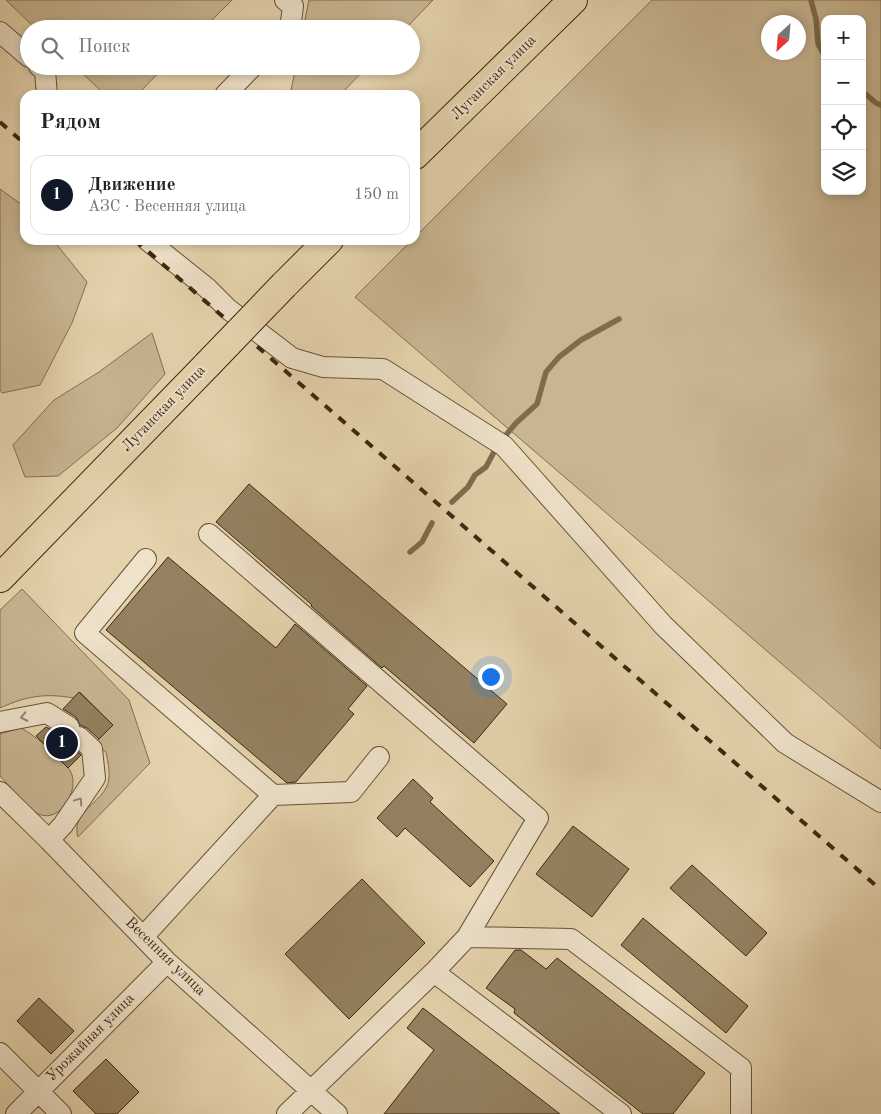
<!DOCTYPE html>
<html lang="ru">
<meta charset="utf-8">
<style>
body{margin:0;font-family:"Old Standard TT",serif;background:#f6f6f6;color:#222}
.controls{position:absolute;right:15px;top:15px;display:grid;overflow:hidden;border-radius:10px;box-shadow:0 2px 8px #0003}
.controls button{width:45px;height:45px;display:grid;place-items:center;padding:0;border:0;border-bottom:1px solid #e0e0e0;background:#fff;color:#222;font:25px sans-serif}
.compass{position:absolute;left:761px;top:15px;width:45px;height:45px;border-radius:50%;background:#fff;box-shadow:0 2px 8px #0003;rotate:206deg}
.you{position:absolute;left:490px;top:676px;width:18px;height:18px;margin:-12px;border:4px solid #fff;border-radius:50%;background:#1a73e8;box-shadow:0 0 0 8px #1a73e833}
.badge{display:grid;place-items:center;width:32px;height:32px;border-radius:50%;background:#111827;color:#fff;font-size:16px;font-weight:700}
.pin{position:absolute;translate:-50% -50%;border:2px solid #fff;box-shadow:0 1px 5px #0006}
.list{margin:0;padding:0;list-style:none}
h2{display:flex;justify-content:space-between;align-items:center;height:65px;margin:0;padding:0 20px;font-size:21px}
h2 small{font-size:16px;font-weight:400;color:#767676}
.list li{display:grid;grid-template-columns:32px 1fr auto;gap:15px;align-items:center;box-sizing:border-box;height:80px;margin:0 10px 10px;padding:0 10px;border:1px solid #e0e0e0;border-radius:15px}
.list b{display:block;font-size:19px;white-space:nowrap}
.list p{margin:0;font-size:16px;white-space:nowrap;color:#767676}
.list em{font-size:16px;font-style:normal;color:#767676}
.icon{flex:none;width:28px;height:28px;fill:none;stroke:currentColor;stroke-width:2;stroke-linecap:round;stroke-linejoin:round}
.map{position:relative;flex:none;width:881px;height:1114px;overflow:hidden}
.search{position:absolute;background:#fff;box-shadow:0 2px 8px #0003;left:20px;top:20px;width:400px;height:55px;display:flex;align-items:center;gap:12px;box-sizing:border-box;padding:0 18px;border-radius:28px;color:#767676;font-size:19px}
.panel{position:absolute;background:#fff;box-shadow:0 2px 8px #0003;left:20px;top:90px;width:400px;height:155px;border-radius:15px}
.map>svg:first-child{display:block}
.green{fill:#c8b692;stroke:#826f50;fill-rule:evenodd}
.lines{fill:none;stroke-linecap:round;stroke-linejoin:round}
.stream{stroke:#7f6c4d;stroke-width:5.5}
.building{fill:#948161;stroke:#3c280f}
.minor-casing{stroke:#665336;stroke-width:22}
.highway-casing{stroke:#3c280f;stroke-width:30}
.minor{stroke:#eee2ca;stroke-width:20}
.highway{stroke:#e5d3ad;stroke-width:28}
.rail{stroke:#3c280f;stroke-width:4;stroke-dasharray:9 9;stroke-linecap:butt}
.highway-bridge-casing{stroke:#3c280f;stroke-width:30;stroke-linecap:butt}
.highway-bridge{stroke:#e5d3ad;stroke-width:28}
.oneway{stroke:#95856c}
.labels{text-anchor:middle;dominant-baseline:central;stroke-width:4;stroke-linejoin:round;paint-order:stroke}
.street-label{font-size:15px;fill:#3c280f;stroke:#eee2ca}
</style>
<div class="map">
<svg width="881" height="1114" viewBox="0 0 881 1114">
<rect width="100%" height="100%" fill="#e5d3ad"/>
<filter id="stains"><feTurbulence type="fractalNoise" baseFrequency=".004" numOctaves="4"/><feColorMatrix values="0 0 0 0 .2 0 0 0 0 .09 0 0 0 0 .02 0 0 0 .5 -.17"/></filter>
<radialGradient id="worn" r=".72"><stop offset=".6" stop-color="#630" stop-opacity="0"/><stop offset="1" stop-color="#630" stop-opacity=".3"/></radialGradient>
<path class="green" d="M 6,0 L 232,0 L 203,29 L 36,29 Z
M 309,0 L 433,0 L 405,29 L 303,29 Z
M 652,0 L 881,0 L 881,749 L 355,297 L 412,240 L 415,240 L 415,237 ZM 825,19 L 862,19 L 862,191 L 825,191 ZM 768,22 L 798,22 L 798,52 L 768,52 Z
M 75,66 L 165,66 L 137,95 L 105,95 Z
M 296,66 L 368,66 L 340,95 L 290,95 Z
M 0,189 L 25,207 L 25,240 L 53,240 L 87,282 L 72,323 L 40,385 L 2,393 L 0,389 Z
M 152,333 L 165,374 L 117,428 L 58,476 L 25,477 L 13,445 L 54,400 L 99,372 Z
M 22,589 L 129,700 L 150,763 L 78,837 C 71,814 97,805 106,788 C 112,777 108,763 106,752 L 94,744 L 113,725 L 80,692 L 74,698 C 44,693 27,696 0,708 L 0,610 Z
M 21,728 C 34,735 68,761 72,775 C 78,794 57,827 35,812 C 26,806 9,785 0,776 L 0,734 Z"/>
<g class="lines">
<path class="stream" d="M 811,0 L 816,19 L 818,44 L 825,56
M 862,91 L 876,103 L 881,105
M 506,435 L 516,423 L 537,404 L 546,372 L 559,357 L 581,340 L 619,319
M 452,502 L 468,487 L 475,475 L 486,467 L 495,450
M 410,552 L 422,542 L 432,523"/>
</g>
<path class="building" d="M 249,484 L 507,704 L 474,743 L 384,666 L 382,668 L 311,606 L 312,605 L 216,522 Z
M 168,557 L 276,648 L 295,624 L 367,686 L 348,709 L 354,714 L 296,782 L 287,783 L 106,630 Z
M 79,692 L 113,725 L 99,739 L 87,728 L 80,725 L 76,717 L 63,709 Z
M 46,727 L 68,739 L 71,745 L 81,755 L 68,768 L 36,736 Z
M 413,779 L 433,798 L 430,802 L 494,861 L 470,887 L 405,828 L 397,837 L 377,818 Z
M 573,826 L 629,869 L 592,917 L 536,874 Z
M 692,865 L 767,933 L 746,956 L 670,888 Z
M 362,879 L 425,943 L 349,1019 L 285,954 Z
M 643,918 L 748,1006 L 726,1033 L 621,945 Z
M 515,950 L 521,950 L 546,969 L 557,958 L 705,1073 L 673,1114 L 643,1114 L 514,1013 L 515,1009 L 486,988 Z
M 39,998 L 74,1031 L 51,1054 L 17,1021 Z
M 423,1008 L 560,1114 L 384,1114 L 434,1050 L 407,1028 Z
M 106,1059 L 139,1092 L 117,1114 L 96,1114 L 73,1091 Z"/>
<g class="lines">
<g class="minor-casing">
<path id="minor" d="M 285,0 L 293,6 L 291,22 L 287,29
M 0,32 L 29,57
M 39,66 L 45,71 L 47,95
M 225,95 L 253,66
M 147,240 L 207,288 L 228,309 L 292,358 L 323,367 L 383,369 L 504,446 L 663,625 L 785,743 L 881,802
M 209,534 L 538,818 L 467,937
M 146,559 L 85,633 L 273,795 L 351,792 L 379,757
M 0,722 L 47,713 L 69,727
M 0,792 L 49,840 L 167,962 L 337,1114
M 49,840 L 63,825 L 95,778 L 92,749 L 79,737
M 143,937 L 273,795
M 434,972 L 467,937 L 571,939 L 741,1068 L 741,1114
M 0,1053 L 61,1114
M 16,1114 L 167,962
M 287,1114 L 434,972 L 621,1114"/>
</g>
<g class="highway-casing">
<path id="highway" d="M 415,155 L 573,0
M 284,285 L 329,240
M 0,578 L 207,365"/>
</g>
<use href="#minor" class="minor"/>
<use href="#highway" class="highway"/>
<path class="rail" d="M 0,122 L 25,144
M 135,240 L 881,890"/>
<g class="highway-bridge-casing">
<path id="highway-bridge" d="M 207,365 L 284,285"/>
</g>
<use href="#highway-bridge" class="highway-bridge"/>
</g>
<defs><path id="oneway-chevron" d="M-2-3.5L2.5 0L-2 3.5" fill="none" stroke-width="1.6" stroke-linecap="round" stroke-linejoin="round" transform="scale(1.25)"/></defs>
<g class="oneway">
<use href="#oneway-chevron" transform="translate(24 717) rotate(168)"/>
<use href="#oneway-chevron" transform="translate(79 801) rotate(-56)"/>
</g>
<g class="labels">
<g class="street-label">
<text transform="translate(494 78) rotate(-45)">Луганская улица</text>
<text transform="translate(164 409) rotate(-46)">Луганская улица</text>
<text transform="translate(165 957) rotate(44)">Весенняя улица</text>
<text transform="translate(91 1038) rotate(-45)">Урожайная улица</text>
</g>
</g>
<rect width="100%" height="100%" filter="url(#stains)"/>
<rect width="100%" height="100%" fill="url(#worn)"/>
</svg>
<div class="controls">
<button>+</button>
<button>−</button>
<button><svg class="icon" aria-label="locate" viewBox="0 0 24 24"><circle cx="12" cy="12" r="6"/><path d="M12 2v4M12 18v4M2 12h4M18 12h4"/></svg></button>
<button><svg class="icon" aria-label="layers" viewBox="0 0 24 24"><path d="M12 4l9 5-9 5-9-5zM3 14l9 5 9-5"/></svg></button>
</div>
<svg class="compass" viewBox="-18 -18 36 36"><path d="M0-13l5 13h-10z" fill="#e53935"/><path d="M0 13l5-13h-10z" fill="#767676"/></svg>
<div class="you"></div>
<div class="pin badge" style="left:62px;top:743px">1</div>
<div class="search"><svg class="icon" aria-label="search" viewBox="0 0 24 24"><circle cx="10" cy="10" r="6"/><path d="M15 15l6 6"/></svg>Поиск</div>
<section class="panel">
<h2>Рядом<small></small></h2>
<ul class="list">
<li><span class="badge">1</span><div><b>Движение</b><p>АЗС · Весенняя улица</p></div><em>150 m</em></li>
</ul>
</section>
</div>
